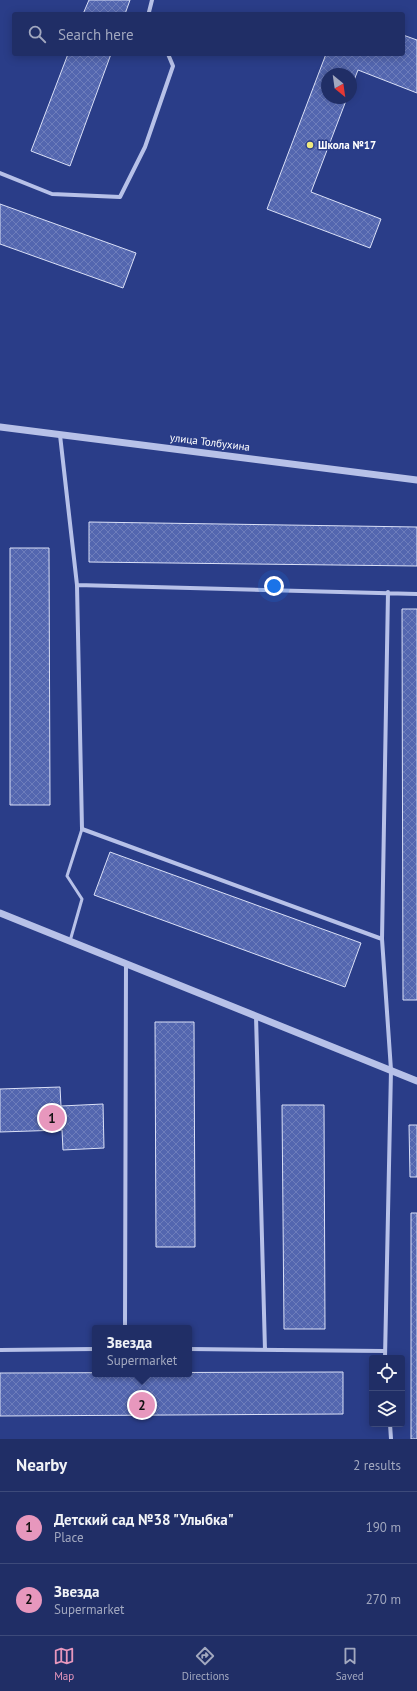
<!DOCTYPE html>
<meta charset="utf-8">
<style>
body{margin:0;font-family:"PT Sans",sans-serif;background:#28366c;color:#f1f3f6}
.controls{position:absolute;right:12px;bottom:12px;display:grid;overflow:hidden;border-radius:4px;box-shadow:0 2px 10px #0003}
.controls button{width:36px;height:36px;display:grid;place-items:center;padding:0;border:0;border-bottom:1px solid #3d4a7a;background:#202e66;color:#f1f3f6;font:20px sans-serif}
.compass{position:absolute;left:321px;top:68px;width:36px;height:36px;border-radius:50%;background:#202e66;box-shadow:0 2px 10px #0003;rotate:151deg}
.you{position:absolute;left:274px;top:586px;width:14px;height:14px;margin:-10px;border:3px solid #fff;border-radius:50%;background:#1a73e8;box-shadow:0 0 0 6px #1a73e833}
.badge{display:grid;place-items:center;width:26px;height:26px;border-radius:50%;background:#e797bd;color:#111;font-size:13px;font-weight:700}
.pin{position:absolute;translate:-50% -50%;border:2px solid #fff;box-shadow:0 1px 4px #0006}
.popup{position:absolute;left:92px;top:1325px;width:100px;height:52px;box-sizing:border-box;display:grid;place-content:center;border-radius:4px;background:#202e66;filter:drop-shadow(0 1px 3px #0005);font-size:13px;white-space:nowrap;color:#a2a8bf}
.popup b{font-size:15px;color:#f1f3f6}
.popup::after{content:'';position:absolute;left:50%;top:100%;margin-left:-8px;border:8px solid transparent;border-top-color:#202e66}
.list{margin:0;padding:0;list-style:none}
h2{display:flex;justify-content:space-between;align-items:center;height:52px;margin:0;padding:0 16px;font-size:17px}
h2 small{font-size:13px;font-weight:400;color:#a2a8bf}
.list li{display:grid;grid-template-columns:26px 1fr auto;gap:12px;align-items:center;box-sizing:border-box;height:72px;padding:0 16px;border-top:1px solid #3d4a7a}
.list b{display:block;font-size:15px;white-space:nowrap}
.list p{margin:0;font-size:13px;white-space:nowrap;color:#a2a8bf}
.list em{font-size:13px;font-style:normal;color:#a2a8bf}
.icon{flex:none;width:22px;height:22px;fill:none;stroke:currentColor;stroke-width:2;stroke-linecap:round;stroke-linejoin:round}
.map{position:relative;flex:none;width:417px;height:1439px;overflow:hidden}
.search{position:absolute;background:#202e66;box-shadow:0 2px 10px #0003;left:12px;right:12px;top:12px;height:44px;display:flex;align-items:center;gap:10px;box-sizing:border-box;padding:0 14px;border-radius:4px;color:#a2a8bf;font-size:15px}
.sheet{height:196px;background:#202e66}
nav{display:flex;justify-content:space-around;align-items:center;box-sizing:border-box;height:56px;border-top:1px solid #3d4a7a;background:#202e66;font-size:11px;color:#a2a8bf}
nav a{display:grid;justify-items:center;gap:2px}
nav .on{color:#e797bd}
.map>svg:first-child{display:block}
.building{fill:url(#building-cross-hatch);stroke:#dae0f7}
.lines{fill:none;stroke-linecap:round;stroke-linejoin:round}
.service{stroke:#b7c1e8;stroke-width:3}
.minor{stroke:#b7c1e8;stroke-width:4}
.tertiary{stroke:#b7c1e8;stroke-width:7}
.poi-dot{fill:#efe97e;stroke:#2a3d88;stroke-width:1.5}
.labels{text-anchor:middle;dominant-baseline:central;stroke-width:3;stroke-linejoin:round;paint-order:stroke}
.poi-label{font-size:11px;font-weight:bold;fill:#fff;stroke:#2a3d88;text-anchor:start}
.street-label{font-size:11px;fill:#fff;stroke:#2a3d88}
</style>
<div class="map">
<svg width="417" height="1439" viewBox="0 0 417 1439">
<defs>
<pattern id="building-cross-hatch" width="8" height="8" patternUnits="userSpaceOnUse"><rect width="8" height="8" fill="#5366af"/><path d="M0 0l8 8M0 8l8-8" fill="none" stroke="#6d7dbb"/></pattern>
</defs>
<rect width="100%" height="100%" fill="#2a3d88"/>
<path class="building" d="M 89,0 L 130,0 L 125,14 L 83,14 Z
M 403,35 L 417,40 L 417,93 L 358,70 L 351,88 L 351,74 L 327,74 L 327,98 L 347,98 L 311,192 L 381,219 L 370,248 L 267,209 L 326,54 L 403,54 Z
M 68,54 L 111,54 L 70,166 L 31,151 Z
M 0,204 L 136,253 L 123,288 L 0,244 Z
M 89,522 L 417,527 L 417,566 L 89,562 Z
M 10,548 L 49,548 L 50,805 L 10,805 Z
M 402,609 L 417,609 L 417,1000 L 403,1000 Z
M 110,852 L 361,943 L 345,987 L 94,895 Z
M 155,1022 L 194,1022 L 195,1247 L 156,1247 Z
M 60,1087 L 61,1106 L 103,1104 L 104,1148 L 63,1150 L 62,1130 L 0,1132 L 0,1089 Z
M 282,1105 L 324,1105 L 325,1329 L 284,1329 Z
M 409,1125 L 417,1125 L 417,1177 L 410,1177 Z
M 411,1213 L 417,1213 L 417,1439 L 411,1439 Z
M 343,1372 L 343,1414 L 0,1416 L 0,1373 Z"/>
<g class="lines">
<path class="service" d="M 70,941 L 82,899 L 67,876 L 82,829"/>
<path class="minor" d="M 150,14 L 149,12 L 152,0
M 0,173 L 52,194 L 120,197 L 145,147 L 173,66 L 168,54
M 60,435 L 77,585 L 82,829 L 382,939 L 391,1070 L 385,1358
M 77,585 L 417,594
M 382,939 L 388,592
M 256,1016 L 265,1350
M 125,1328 L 126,964
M 189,1349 L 384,1351
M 0,1350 L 95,1349
M 390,1424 L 391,1439"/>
<path class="tertiary" d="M 0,427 L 417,480
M 0,913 L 417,1081"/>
</g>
<circle class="poi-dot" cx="310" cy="145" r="4"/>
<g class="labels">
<g class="poi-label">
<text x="318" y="145">Школа №17</text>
</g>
<g class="street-label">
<text transform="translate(210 442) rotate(7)">улица Толбухина</text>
</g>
</g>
</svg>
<div class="controls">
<button><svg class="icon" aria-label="locate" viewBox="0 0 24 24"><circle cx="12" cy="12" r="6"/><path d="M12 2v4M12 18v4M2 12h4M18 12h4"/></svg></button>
<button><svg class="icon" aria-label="layers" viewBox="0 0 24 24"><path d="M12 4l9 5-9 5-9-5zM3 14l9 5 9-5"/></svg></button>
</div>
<svg class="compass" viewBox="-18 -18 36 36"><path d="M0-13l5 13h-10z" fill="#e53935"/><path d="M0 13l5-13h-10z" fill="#a2a8bf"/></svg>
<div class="you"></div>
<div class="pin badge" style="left:52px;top:1118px">1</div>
<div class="pin badge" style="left:142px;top:1405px">2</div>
<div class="popup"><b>Звезда</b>Supermarket</div>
<div class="search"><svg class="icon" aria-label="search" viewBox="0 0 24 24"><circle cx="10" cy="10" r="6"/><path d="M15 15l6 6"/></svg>Search here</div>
</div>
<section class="sheet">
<h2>Nearby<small>2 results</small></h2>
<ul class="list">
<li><span class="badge">1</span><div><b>Детский сад №38 &quot;Улыбка&quot;</b><p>Place</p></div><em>190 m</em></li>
<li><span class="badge">2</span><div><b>Звезда</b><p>Supermarket</p></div><em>270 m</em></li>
</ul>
</section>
<nav>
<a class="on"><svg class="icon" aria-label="map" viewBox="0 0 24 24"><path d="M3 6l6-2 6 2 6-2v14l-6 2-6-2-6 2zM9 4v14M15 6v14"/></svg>Map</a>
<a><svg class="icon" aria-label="directions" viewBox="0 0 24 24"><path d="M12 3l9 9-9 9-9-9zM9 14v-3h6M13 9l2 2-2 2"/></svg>Directions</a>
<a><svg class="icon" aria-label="saved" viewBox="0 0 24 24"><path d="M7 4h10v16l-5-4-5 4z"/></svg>Saved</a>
</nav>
